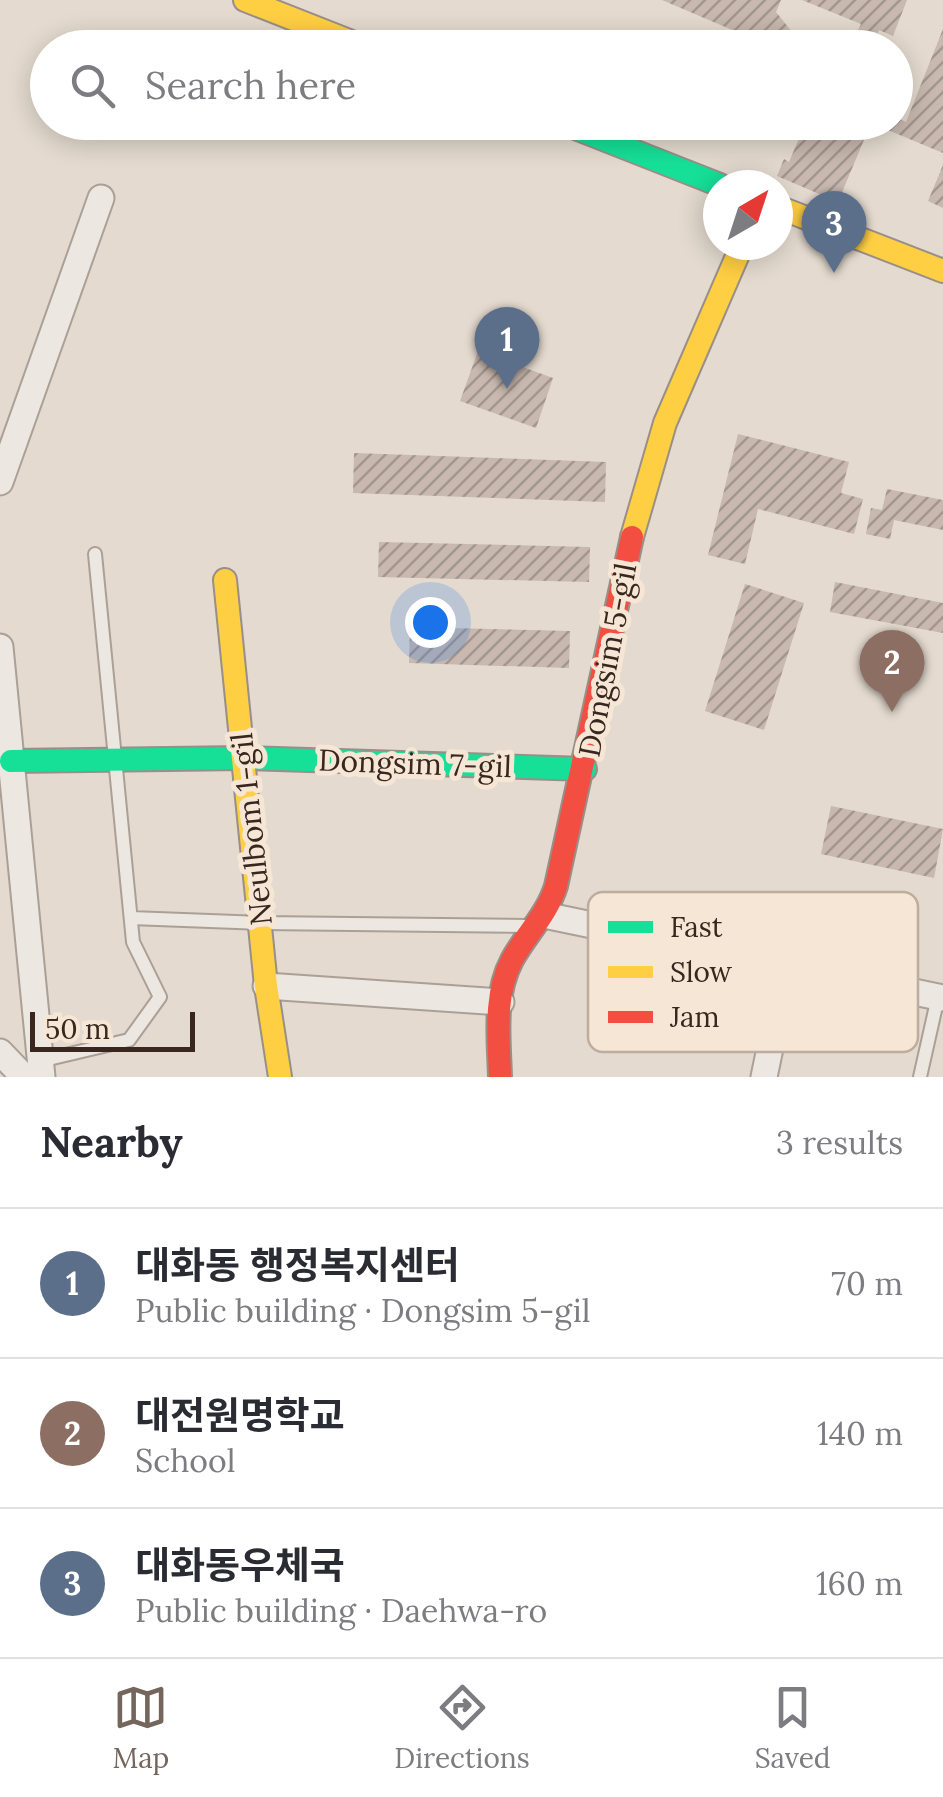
<!DOCTYPE html>
<meta charset="utf-8">
<style>
body{margin:0;font-family:Lora,"Noto Sans KR",serif;background:#f7f7f7;color:#2b2b33}
.compass{position:absolute;left:703px;top:170px;width:90px;height:90px;border-radius:50%;background:#fff;box-shadow:0 5px 25px #0003;rotate:39deg}
.scale{position:absolute;left:30px;bottom:25px;width:165px;box-sizing:border-box;padding-left:10px;border:5px solid #39271f;border-top:0;font-size:28px;line-height:35px;white-space:nowrap;color:#39271f;-webkit-text-stroke:8px #f5e6d5;paint-order:stroke}
.you{position:absolute;left:430px;top:622px;width:35px;height:35px;margin:-25px;border:8px solid #fff;border-radius:50%;background:#1a73e8;box-shadow:0 0 0 15px #1a73e833}
.badge{display:grid;place-items:center;width:65px;height:65px;border-radius:50%;background:#75665d;color:#fff;font-size:32px;font-weight:700}
.pin{position:absolute;translate:-50% -82px;filter:drop-shadow(0 2px 5px #0008)}
.pin::after{content:'';position:absolute;top:52px;width:35px;height:30px;background:inherit;clip-path:polygon(0 0,100% 0,50% 100%)}
.list{margin:0;padding:0;list-style:none}
h2{display:flex;justify-content:space-between;align-items:center;height:130px;margin:0;padding:0 40px;font-size:42px}
h2 small{font-size:32px;font-weight:400;color:#7c7c81}
.list li{display:grid;grid-template-columns:65px 1fr auto;gap:30px;align-items:center;box-sizing:border-box;height:150px;padding:0 40px;border-top:2px solid #e1e1e2}
.list b{display:block;font-size:38px;white-space:nowrap}
.list p{margin:0;font-size:32px;white-space:nowrap;color:#7c7c81}
.list em{font-size:32px;font-style:normal;color:#7c7c81}
.icon{flex:none;width:55px;height:55px;fill:none;stroke:currentColor;stroke-width:2;stroke-linecap:round;stroke-linejoin:round}
.map{position:relative;flex:none;width:943px;height:1077px;overflow:hidden}
.search{position:absolute;background:#fff;box-shadow:0 5px 25px #0003;left:30px;right:30px;top:30px;height:110px;display:flex;align-items:center;gap:25px;box-sizing:border-box;padding:0 35px;border-radius:55px;color:#7c7c81;font-size:38px}
.sheet{height:580px;background:#fff}
nav{display:flex;justify-content:space-around;align-items:center;box-sizing:border-box;height:140px;border-top:2px solid #e1e1e2;background:#fff;font-size:28px;color:#7c7c81}
nav a{display:grid;justify-items:center;gap:5px}
nav .on{color:#75665d}
.map>svg:first-child{display:block}
.building{fill:url(#building-hatch)}
.lines{fill:none;stroke-linecap:round;stroke-linejoin:round}
.lane-casing{stroke:#aaa097;stroke-width:16}
.street-casing{stroke:#aaa097;stroke-width:29}
.fast-casing{stroke:#998f88;stroke-width:26}
.slow-casing{stroke:#998f88;stroke-width:26}
.jam-casing{stroke:#998f88;stroke-width:26}
.lane{stroke:#ece7e0;stroke-width:12}
.street{stroke:#ece7e0;stroke-width:25}
.fast{stroke:#16e098;stroke-width:22}
.slow{stroke:#ffcf43;stroke-width:22}
.jam{stroke:#f24e42;stroke-width:22}
.labels{text-anchor:middle;dominant-baseline:central;stroke-width:10;stroke-linejoin:round;paint-order:stroke}
.street-label{font-size:30px;fill:#39271f;stroke:#f5e6d5}
.key{fill:#f5e6d5;stroke:#bdad9e;stroke-width:2.5}
.key-label{font-size:28px;fill:#39271f}
</style>
<div class="map">
<svg width="943" height="1077" viewBox="0 0 943 1077">
<defs>
<pattern id="building-hatch" width="6" height="6" patternUnits="userSpaceOnUse" patternTransform="scale(2.5)"><rect width="6" height="6" fill="#c8b8af"/><path d="M-1 1l2-2M0 6l6-6M5 7l2-2" fill="none" stroke="#a3968e"/></pattern>
</defs>
<rect width="100%" height="100%" fill="#e4dacf"/>
<path class="building" d="M 662,0 L 781,0 L 776,12 L 805,48 L 762,48 L 751,38 Z
M 802,0 L 907,0 L 893,36 L 879,30 L 876,37 L 858,30 L 861,24 Z
M 943,29 L 943,153 L 871,123 L 838,202 L 777,176 L 784,159 L 789,162 L 806,122 L 896,122 L 896,117 L 906,122 Z
M 943,165 L 943,208 L 928,201 Z
M 478,351 L 553,378 L 536,428 L 460,401 Z
M 738,434 L 849,462 L 841,493 L 863,499 L 854,534 L 758,509 L 745,564 L 708,555 Z
M 354,453 L 606,462 L 605,502 L 353,493 Z
M 887,489 L 943,500 L 943,530 L 894,520 L 890,539 L 866,534 L 871,508 L 882,510 Z
M 379,542 L 590,547 L 589,582 L 378,577 Z
M 835,582 L 943,603 L 943,633 L 830,612 Z
M 745,584 L 804,603 L 764,730 L 705,711 Z
M 410,627 L 570,631 L 569,668 L 409,663 Z
M 831,806 L 943,829 L 934,878 L 821,854 Z"/>
<g class="lines">
<g class="lane-casing">
<path id="lane" d="M 131,918 L 261,923 L 528,926
M 40,1061 L 129,1040 L 160,997 L 133,942 L 95,554
M 920,1077 L 938,997"/>
</g>
<g class="street-casing">
<path id="street" d="M 0,482 L 101,198
M 0,647 L 42,1077
M 544,915 L 943,998
M 266,986 L 501,1002
M 0,1052 L 24,1077
M 764,1077 L 787,967"/>
</g>
<g class="fast-casing">
<path id="fast" d="M 560,122 L 720,185
M 11,761 L 245,758 L 585,769"/>
</g>
<g class="slow-casing">
<path id="slow" d="M 245,0 L 367,48
M 778,207 L 943,271
M 632,537 L 665,423 L 742,245
M 225,580 L 266,986 L 280,1077"/>
</g>
<g class="jam-casing">
<path id="jam" d="M 500,1077 C 499,1039 493,996 512,960 C 526,934 547,915 556,886 L 632,537"/>
</g>
<use href="#lane" class="lane"/>
<use href="#street" class="street"/>
<use href="#fast" class="fast"/>
<use href="#slow" class="slow"/>
<use href="#jam" class="jam"/>
</g>
<g class="labels">
<g class="street-label">
<text transform="translate(607 660) rotate(-79)">Dongsim 5-gil</text>
<text transform="translate(415 763) rotate(2)">Dongsim 7-gil</text>
<text transform="translate(251 829) rotate(-96)">Neulbom 1-gil</text>
</g>
</g>
<rect x="588" y="892" width="330" height="160" rx="15" class="key"/>
<rect x="608" y="921" width="45" height="12" fill="#16e098"/>
<rect x="608" y="966" width="45" height="12" fill="#ffcf43"/>
<rect x="608" y="1011" width="45" height="12" fill="#f24e42"/>
<g class="key-label">
<text x="670" y="937">Fast</text>
<text x="670" y="982">Slow</text>
<text x="670" y="1027">Jam</text>
</g>
</svg>
<svg class="compass" viewBox="-18 -18 36 36"><path d="M0-13l5 13h-10z" fill="#e53935"/><path d="M0 13l5-13h-10z" fill="#7c7c81"/></svg>
<div class="scale">50 m</div>
<div class="you"></div>
<div class="pin badge" style="left:507px;top:389px;background:#5c6f8a">1</div>
<div class="pin badge" style="left:892px;top:712px;background:#8d6e63">2</div>
<div class="pin badge" style="left:834px;top:273px;background:#5c6f8a">3</div>
<div class="search"><svg class="icon" aria-label="search" viewBox="0 0 24 24"><circle cx="10" cy="10" r="6"/><path d="M15 15l6 6"/></svg>Search here</div>
</div>
<section class="sheet">
<h2>Nearby<small>3 results</small></h2>
<ul class="list">
<li><span class="badge" style="background:#5c6f8a">1</span><div><b>대화동 행정복지센터</b><p>Public building · Dongsim 5-gil</p></div><em>70 m</em></li>
<li><span class="badge" style="background:#8d6e63">2</span><div><b>대전원명학교</b><p>School</p></div><em>140 m</em></li>
<li><span class="badge" style="background:#5c6f8a">3</span><div><b>대화동우체국</b><p>Public building · Daehwa-ro</p></div><em>160 m</em></li>
</ul>
</section>
<nav>
<a class="on"><svg class="icon" aria-label="map" viewBox="0 0 24 24"><path d="M3 6l6-2 6 2 6-2v14l-6 2-6-2-6 2zM9 4v14M15 6v14"/></svg>Map</a>
<a><svg class="icon" aria-label="directions" viewBox="0 0 24 24"><path d="M12 3l9 9-9 9-9-9zM9 14v-3h6M13 9l2 2-2 2"/></svg>Directions</a>
<a><svg class="icon" aria-label="saved" viewBox="0 0 24 24"><path d="M7 4h10v16l-5-4-5 4z"/></svg>Saved</a>
</nav>
